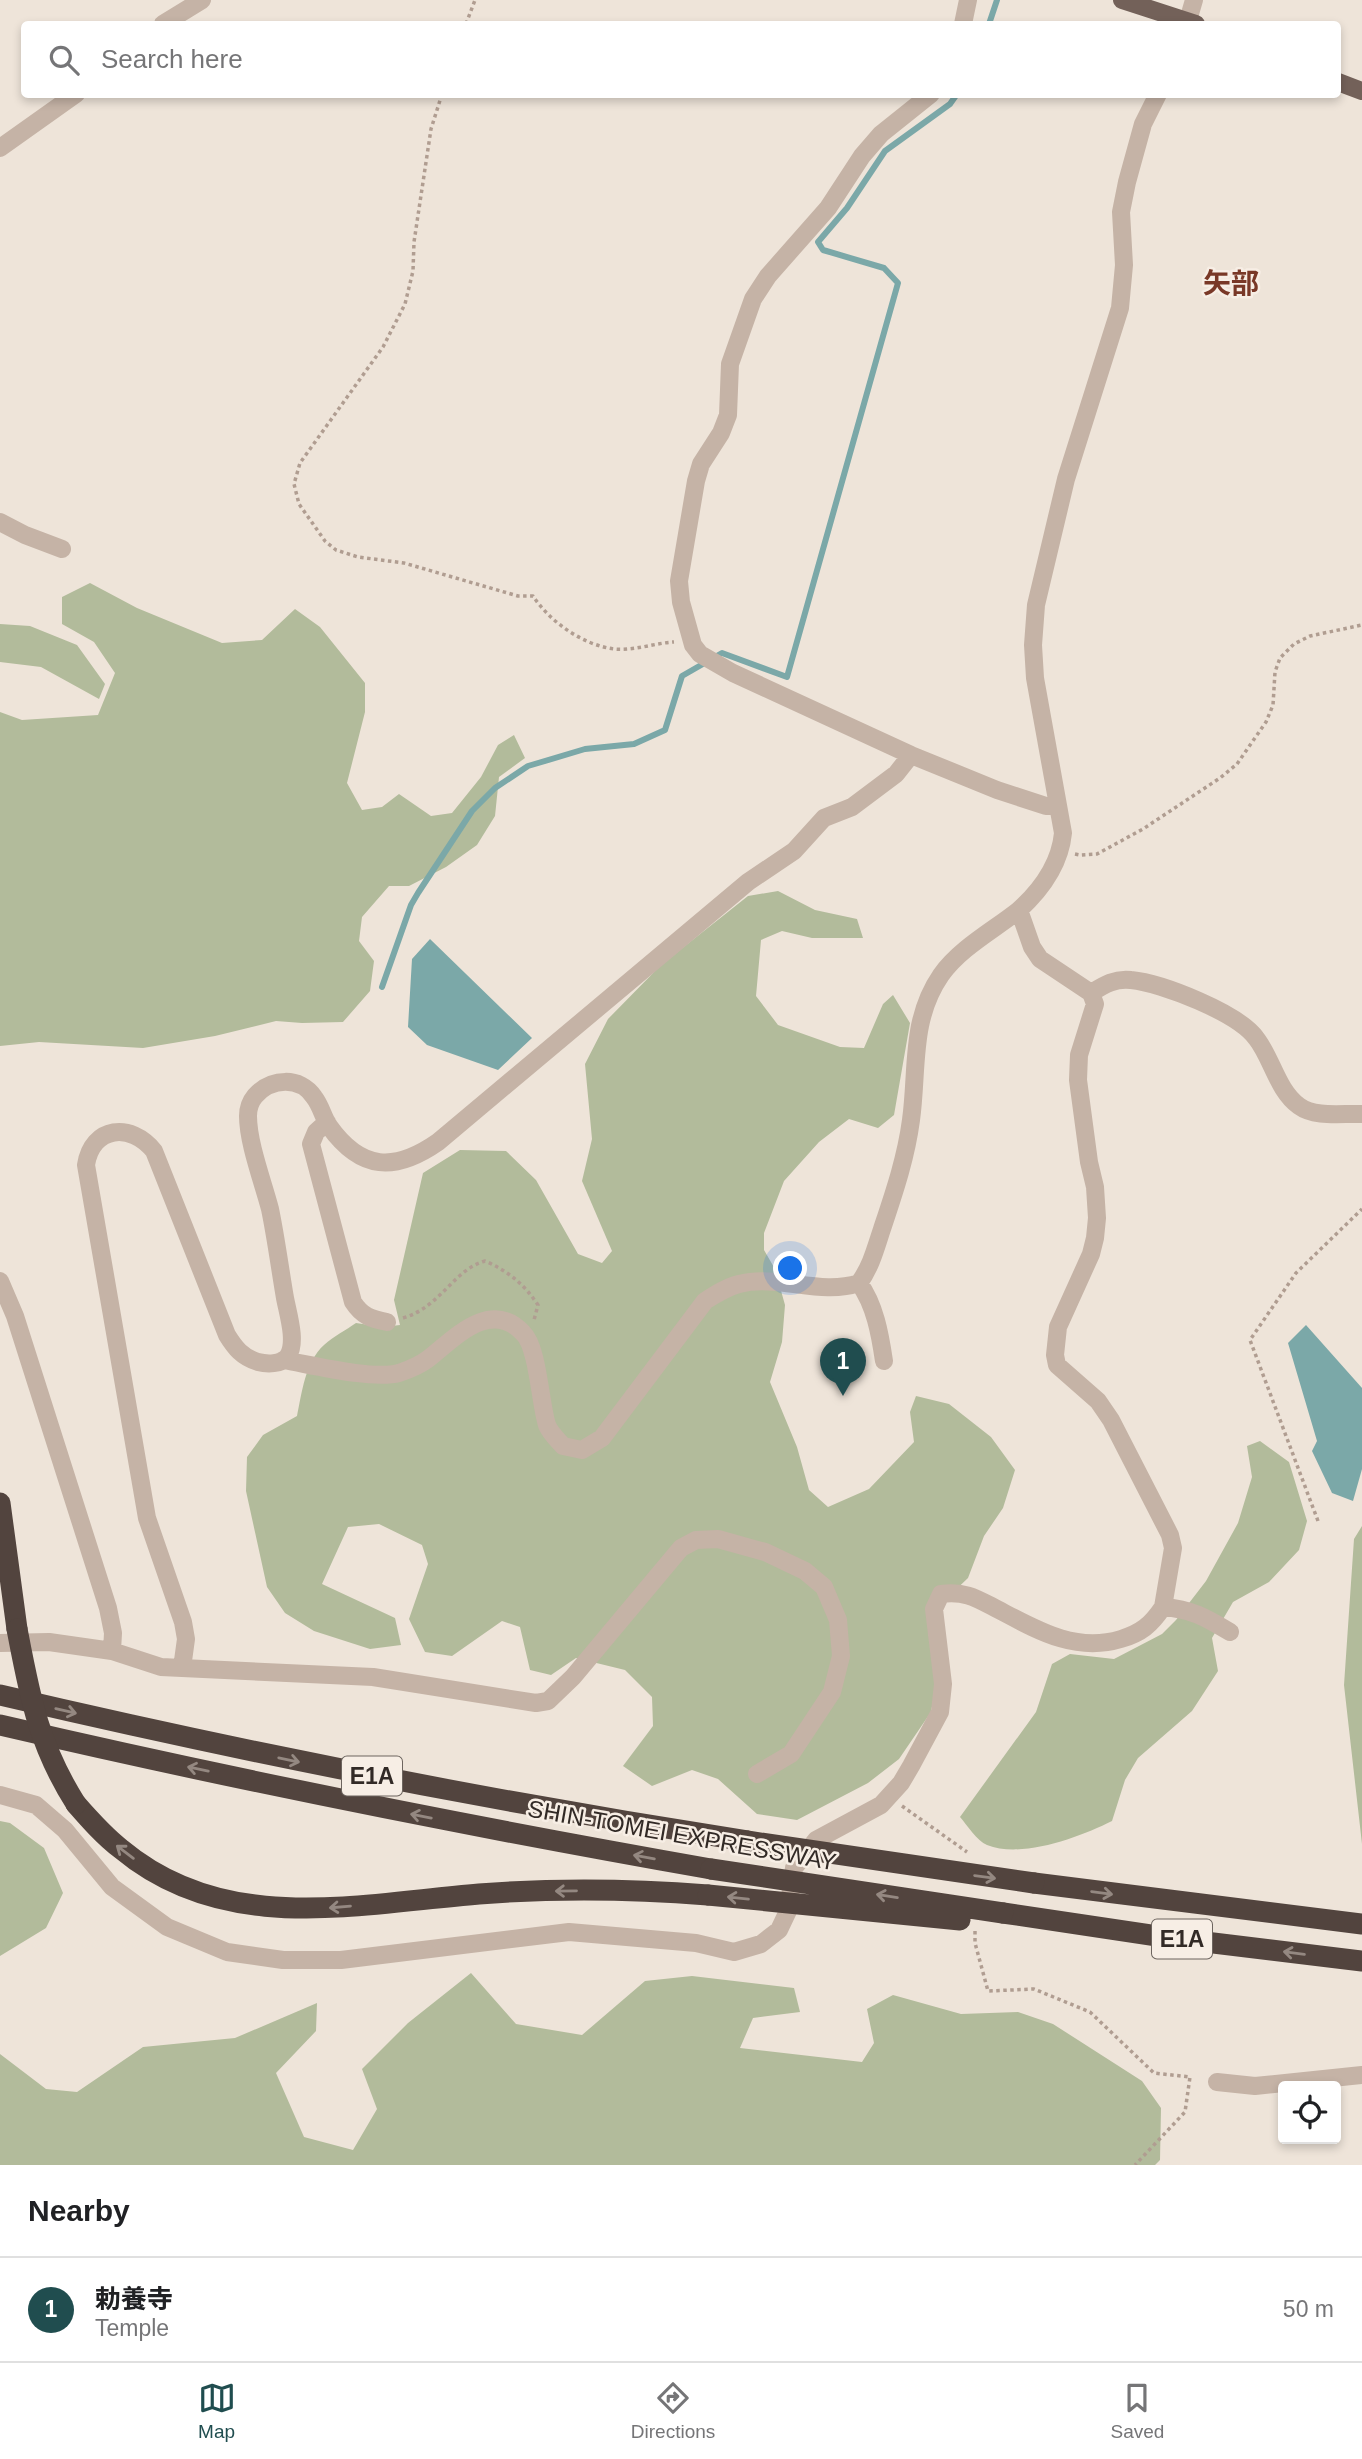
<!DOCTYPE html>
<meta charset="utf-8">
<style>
body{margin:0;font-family:Helvetica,"Noto Sans JP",sans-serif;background:#f2f2f2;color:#202124}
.controls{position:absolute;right:21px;bottom:21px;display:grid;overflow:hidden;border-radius:7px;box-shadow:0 4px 10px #0003}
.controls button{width:63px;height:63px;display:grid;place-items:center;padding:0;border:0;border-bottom:2px solid #e0e0e0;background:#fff;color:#202124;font:35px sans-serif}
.you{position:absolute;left:791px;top:1269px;width:24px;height:24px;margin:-18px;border:5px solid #fff;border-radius:50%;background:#1a73e8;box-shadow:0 0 0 10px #1a73e833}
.badge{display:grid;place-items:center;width:46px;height:46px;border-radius:50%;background:#204d4f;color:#fff;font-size:23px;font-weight:700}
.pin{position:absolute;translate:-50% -58px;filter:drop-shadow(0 2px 4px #0008)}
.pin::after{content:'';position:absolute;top:37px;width:24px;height:21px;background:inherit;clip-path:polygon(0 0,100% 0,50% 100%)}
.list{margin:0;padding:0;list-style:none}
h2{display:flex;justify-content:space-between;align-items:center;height:91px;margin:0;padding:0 28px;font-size:30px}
h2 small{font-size:23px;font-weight:400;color:#757577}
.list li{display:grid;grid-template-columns:46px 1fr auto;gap:21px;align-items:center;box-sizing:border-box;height:105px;padding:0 28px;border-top:2px solid #e0e0e0}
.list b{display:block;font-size:26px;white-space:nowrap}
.list p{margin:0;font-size:23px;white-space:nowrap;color:#757577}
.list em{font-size:23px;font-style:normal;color:#757577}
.icon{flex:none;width:38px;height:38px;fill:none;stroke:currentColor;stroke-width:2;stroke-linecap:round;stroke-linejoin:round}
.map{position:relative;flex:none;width:1362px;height:2165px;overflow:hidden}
.search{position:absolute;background:#fff;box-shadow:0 4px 10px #0003;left:21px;right:21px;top:21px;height:77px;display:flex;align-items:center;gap:18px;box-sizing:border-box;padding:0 24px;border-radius:7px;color:#757577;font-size:26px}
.sheet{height:196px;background:#fff}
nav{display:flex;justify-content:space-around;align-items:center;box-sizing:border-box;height:98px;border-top:2px solid #e0e0e0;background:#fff;font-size:19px;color:#757577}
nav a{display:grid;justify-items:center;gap:4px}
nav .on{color:#204d4f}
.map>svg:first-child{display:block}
.green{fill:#b2bb9b}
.water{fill:#7ba8a8}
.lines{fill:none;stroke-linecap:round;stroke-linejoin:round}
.stream{stroke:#7ba8a8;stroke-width:6}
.path{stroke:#b09d91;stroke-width:3.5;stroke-dasharray:3.5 3.5;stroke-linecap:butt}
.minor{stroke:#c5b3a6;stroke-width:18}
.major{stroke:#736159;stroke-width:18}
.highway{stroke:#52443e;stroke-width:21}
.highway-bridge{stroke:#52443e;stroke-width:21}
.oneway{stroke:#948881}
.labels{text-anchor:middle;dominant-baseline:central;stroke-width:5;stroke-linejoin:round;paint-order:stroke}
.shield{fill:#f7eee5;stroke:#6d655f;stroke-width:2}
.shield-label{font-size:23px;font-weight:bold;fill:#322a26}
.street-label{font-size:24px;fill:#322a26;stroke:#f7eee5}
.quarter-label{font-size:28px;font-weight:bold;fill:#793827;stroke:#f7eee5}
</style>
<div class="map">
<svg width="1362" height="2165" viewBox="0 0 1362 2165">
<rect width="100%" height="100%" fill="#eee4d9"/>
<path class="green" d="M 90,583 L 137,608 L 222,643 L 262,640 L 295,609 L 320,627 L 365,683 L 365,712 L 347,783 L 362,810 L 382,807 L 399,794 L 431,816 L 452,813 L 481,777 L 498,745 L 514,735 L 525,758 L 499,777 L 495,816 L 477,845 L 446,867 L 409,886 L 389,886 L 362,917 L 359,941 L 374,961 L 370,991 L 343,1022 L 302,1023 L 276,1021 L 215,1036 L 143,1048 L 39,1042 L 0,1046 L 0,712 L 22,720 L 98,715 L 115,673 L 94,642 L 62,624 L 62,597 Z
M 0,624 L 30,626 L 77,645 L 105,684 L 99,699 L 41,667 L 0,662 Z
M 778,891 L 815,910 L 857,919 L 863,938 L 812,938 L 782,931 L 761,940 L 756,996 L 778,1025 L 840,1047 L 864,1048 L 883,1004 L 893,995 L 910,1023 L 894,1115 L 878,1128 L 849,1119 L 819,1142 L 784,1181 L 764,1233 L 764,1250 L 775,1269 L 785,1305 L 782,1342 L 770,1382 L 797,1447 L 809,1490 L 828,1507 L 869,1489 L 914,1442 L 910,1412 L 916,1396 L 949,1404 L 991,1437 L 1015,1470 L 1003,1508 L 984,1536 L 968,1578 L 944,1601 L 928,1631 L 937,1678 L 931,1712 L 899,1759 L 868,1783 L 797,1820 L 757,1814 L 718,1779 L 692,1770 L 652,1786 L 623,1766 L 653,1726 L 652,1697 L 625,1670 L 576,1658 L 551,1675 L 530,1670 L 520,1627 L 502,1621 L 452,1656 L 425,1652 L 409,1619 L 428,1564 L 422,1545 L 379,1524 L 348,1527 L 322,1584 L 395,1618 L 401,1645 L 370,1649 L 314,1631 L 285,1613 L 267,1587 L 246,1491 L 247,1457 L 263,1435 L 297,1416 C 302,1393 305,1362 324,1345 C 334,1336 346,1330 356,1323 L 383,1327 L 400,1325 L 394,1300 L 423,1173 L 460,1150 L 506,1151 L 536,1180 L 578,1254 L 602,1263 L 612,1251 L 582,1181 L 592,1139 L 585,1064 L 608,1019 L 661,965 L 748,896 Z
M 1260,1441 L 1289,1462 L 1307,1521 L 1299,1550 L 1269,1582 L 1233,1602 L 1212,1638 L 1218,1671 L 1192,1711 L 1138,1758 L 1125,1780 L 1112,1821 C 1080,1837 1022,1859 987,1845 C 977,1841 967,1825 960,1817 L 1036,1712 L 1052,1664 L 1070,1654 L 1114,1659 L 1162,1634 L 1176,1620 L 1206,1581 L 1238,1523 L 1252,1477 L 1247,1446 Z
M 1362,1526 L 1362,1844 L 1344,1685 L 1354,1539 Z
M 0,1821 L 10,1823 L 44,1848 L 63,1893 L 46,1928 L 0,1956 Z
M 471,1973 L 516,2024 L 582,2035 L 645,1981 L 692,1976 L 794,1988 L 800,2012 L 753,2018 L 740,2048 L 862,2062 L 874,2043 L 867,2009 L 893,1995 L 961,2014 L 1018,2012 L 1053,2024 L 1142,2081 L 1161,2108 L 1160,2160 L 1155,2165 L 0,2165 L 0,2054 L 46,2089 L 77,2092 L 143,2047 L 235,2038 L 317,2003 L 316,2031 L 276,2073 L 304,2137 L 353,2150 L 377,2109 L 362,2069 L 408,2023 Z"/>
<path class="water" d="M 430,939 L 532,1038 L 498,1070 L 427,1045 L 408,1027 L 412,959 Z
M 1306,1325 L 1362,1388 L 1362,1469 L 1353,1501 L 1332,1493 L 1312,1451 L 1317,1441 L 1288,1343 Z"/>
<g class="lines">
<path class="stream" d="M 989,24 L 997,0
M 382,987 L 411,905 L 418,893 L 472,811 L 495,788 L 528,766 L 585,749 L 634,744 L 665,730 L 682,676 L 722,653 L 787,677 L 898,283 L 884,268 L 823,250 L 818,242 L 847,208 L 885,151 L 950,104 L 957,94"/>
<path class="path" d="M 466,24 L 475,0
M 442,94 L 431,129 L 414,242 L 413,271 L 405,304 L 383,347 L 300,463 L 294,484 L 299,504 L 325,541 L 336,550 L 358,557 L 404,563 L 518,596 L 533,596 C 550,622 583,645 614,649 C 635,651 654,643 674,642
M 1075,854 L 1080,855 L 1097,854 L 1143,829 L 1220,778 L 1237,764 L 1266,722 L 1273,705 L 1275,672 L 1280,658 L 1294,644 L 1310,636 L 1362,625
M 403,1318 C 441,1307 453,1270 485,1261 C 508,1271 524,1284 538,1305 L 534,1320
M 1318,1521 L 1250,1340 L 1296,1273 L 1362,1209
M 902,1806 L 967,1852
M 975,1931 L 975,1943 L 988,1991 L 1034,1989 L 1090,2012 L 1154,2073 L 1190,2077 L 1185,2112 L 1135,2165"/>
<path class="minor" d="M 163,24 L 202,0
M 963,24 L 968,0
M 1187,24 L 1194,0
M 931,94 L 881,134 L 862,156 L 828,208 L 768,276 L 753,299 L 730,364 L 728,415 L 721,433 L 701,464 L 696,481 L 679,581 L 681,602 L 693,645 L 700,654 L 733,673 L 911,755 L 997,790 L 1046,806 L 1058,806
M 1158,94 L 1143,124 L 1127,182 L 1121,212 L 1124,265 L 1120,308 L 1066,479 L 1036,605 L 1033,645 L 1035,678 L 1063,833 C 1060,864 1042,889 1019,910 L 1032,947 L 1040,959 L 1091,993 L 1095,1004 L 1079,1055 L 1078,1080 L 1089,1162 L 1095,1187 L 1097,1218 L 1095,1238 L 1091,1254 L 1058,1327 L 1055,1355 L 1057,1365 L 1098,1401 L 1111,1420 L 1170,1535 L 1173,1548 L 1163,1607 C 1191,1609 1205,1617 1230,1632
M 0,148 L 76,94
M 0,522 L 25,535 L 62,549
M 1091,993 C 1104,985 1115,978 1131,980 C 1162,983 1238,1013 1256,1038 C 1272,1058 1277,1090 1299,1106 C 1315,1118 1343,1113 1362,1114
M 327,1122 L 316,1132 L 311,1144 L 353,1302 C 362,1316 371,1319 387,1322
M 0,1281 L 15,1316 L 108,1608 L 113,1633 L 112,1651 L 161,1667 L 373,1677 L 536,1703 L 548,1701 L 573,1677 L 681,1548 L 696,1540 L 718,1539 L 765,1552 L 805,1571 L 824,1587 L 838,1620 L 841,1656 L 832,1692 L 791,1754 L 757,1774
M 859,1283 C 875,1305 880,1334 884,1361
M 283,1360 C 312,1365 372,1380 399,1373 C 408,1370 420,1365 428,1359 C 454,1339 490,1298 523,1333 C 538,1347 540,1403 547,1425 C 550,1433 558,1440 563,1446 L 582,1450 L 602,1438 L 705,1301 C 716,1294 727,1287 739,1284 C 778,1274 820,1296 859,1283 C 871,1267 876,1247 882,1229 C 894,1193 906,1158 911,1120 C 918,1069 910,1020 941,975 C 960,948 994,930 1019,910
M 0,1643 L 49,1642 L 112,1651
M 182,1668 L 186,1639 L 183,1622 L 147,1518 L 86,1165 C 92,1126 131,1122 154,1151 L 227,1335 C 235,1348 242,1357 258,1362 C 266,1364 282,1365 288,1356 C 297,1342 288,1314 285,1298 C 280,1269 276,1238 270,1209 C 263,1182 248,1143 248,1116 C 248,1108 250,1102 255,1096 C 271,1078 300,1076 314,1097 C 321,1106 323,1117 329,1126 C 361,1171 395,1172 438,1142 L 748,882 L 794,851 L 824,818 L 852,807 L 896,774 L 911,755
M 0,1795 L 36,1805 L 65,1830 L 112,1887 L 167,1927 L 227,1952 L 283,1960 L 341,1960 L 569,1932 L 696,1943 L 734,1952 L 761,1944 L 779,1930 L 788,1911 L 794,1868 L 816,1840 L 881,1805 L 901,1783 L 911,1766 L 940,1712 L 943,1684 L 934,1609 L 941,1594 C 966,1591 976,1598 997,1609 C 1037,1630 1075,1653 1121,1639 C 1141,1633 1151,1625 1163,1607
M 1217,2082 L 1255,2086 L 1362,2075"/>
<path class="major" d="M 1122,0 L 1196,24
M 1338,82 L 1362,91"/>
<path class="highway" d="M 0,1503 L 17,1629
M 0,1695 C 247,1753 496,1802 747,1841
M 0,1725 C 236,1780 473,1827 711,1869
M 76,1804 C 90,1820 104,1836 121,1849 C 225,1936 357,1904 479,1894 C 555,1888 632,1889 708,1895
M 1034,1883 L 1362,1924
M 1003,1913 L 1164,1937 L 1362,1961"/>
<path class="highway-bridge" d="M 17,1629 C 30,1697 38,1744 76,1804
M 747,1841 L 1034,1883
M 711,1869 L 1003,1913
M 708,1895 L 960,1920"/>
</g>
<defs><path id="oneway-shaft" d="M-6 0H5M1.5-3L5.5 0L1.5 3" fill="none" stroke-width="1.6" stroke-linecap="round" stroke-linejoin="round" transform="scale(1.75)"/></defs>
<g class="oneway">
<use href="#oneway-shaft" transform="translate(66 1711) rotate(13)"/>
<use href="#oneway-shaft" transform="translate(289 1760) rotate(12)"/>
<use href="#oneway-shaft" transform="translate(198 1769) rotate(-168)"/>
<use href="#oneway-shaft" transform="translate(421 1816) rotate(-169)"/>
<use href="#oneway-shaft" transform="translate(125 1852) rotate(-143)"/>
<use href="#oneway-shaft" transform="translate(644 1857) rotate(-170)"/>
<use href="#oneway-shaft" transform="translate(985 1877) rotate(8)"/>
<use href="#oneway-shaft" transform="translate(566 1891) rotate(179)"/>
<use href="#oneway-shaft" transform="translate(1102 1893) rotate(8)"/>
<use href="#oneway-shaft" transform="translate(887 1896) rotate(-171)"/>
<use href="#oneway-shaft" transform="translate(738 1898) rotate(-174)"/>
<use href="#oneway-shaft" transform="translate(340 1907) rotate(175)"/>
<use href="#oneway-shaft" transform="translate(1294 1953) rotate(-173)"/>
</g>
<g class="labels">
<g class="shield">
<rect x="342" y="1756.5" width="60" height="39" rx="5"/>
<rect x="1152" y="1919.5" width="60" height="39" rx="5"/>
</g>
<g class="shield-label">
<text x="372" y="1776">E1A</text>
<text x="1182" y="1939">E1A</text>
</g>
<g class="street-label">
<text transform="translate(682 1835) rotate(10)">SHIN-TOMEI EXPRESSWAY</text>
</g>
<g class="quarter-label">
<text x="1231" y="283">矢部</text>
</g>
</g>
</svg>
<div class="controls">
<button><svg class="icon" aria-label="locate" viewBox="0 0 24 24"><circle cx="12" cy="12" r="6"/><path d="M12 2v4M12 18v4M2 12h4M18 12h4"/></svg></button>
</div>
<div class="you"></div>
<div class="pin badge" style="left:843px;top:1396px">1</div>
<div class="search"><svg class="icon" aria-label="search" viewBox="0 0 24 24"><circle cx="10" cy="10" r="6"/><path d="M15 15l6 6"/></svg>Search here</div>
</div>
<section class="sheet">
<h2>Nearby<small></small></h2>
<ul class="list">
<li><span class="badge">1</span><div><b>勅養寺</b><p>Temple</p></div><em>50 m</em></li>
</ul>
</section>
<nav>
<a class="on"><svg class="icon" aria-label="map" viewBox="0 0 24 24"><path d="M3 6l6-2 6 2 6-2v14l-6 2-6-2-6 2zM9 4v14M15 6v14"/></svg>Map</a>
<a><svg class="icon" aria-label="directions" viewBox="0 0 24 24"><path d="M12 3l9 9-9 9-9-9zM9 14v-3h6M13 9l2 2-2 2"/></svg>Directions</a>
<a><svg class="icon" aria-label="saved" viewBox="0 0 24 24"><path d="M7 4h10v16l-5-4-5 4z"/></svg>Saved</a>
</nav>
